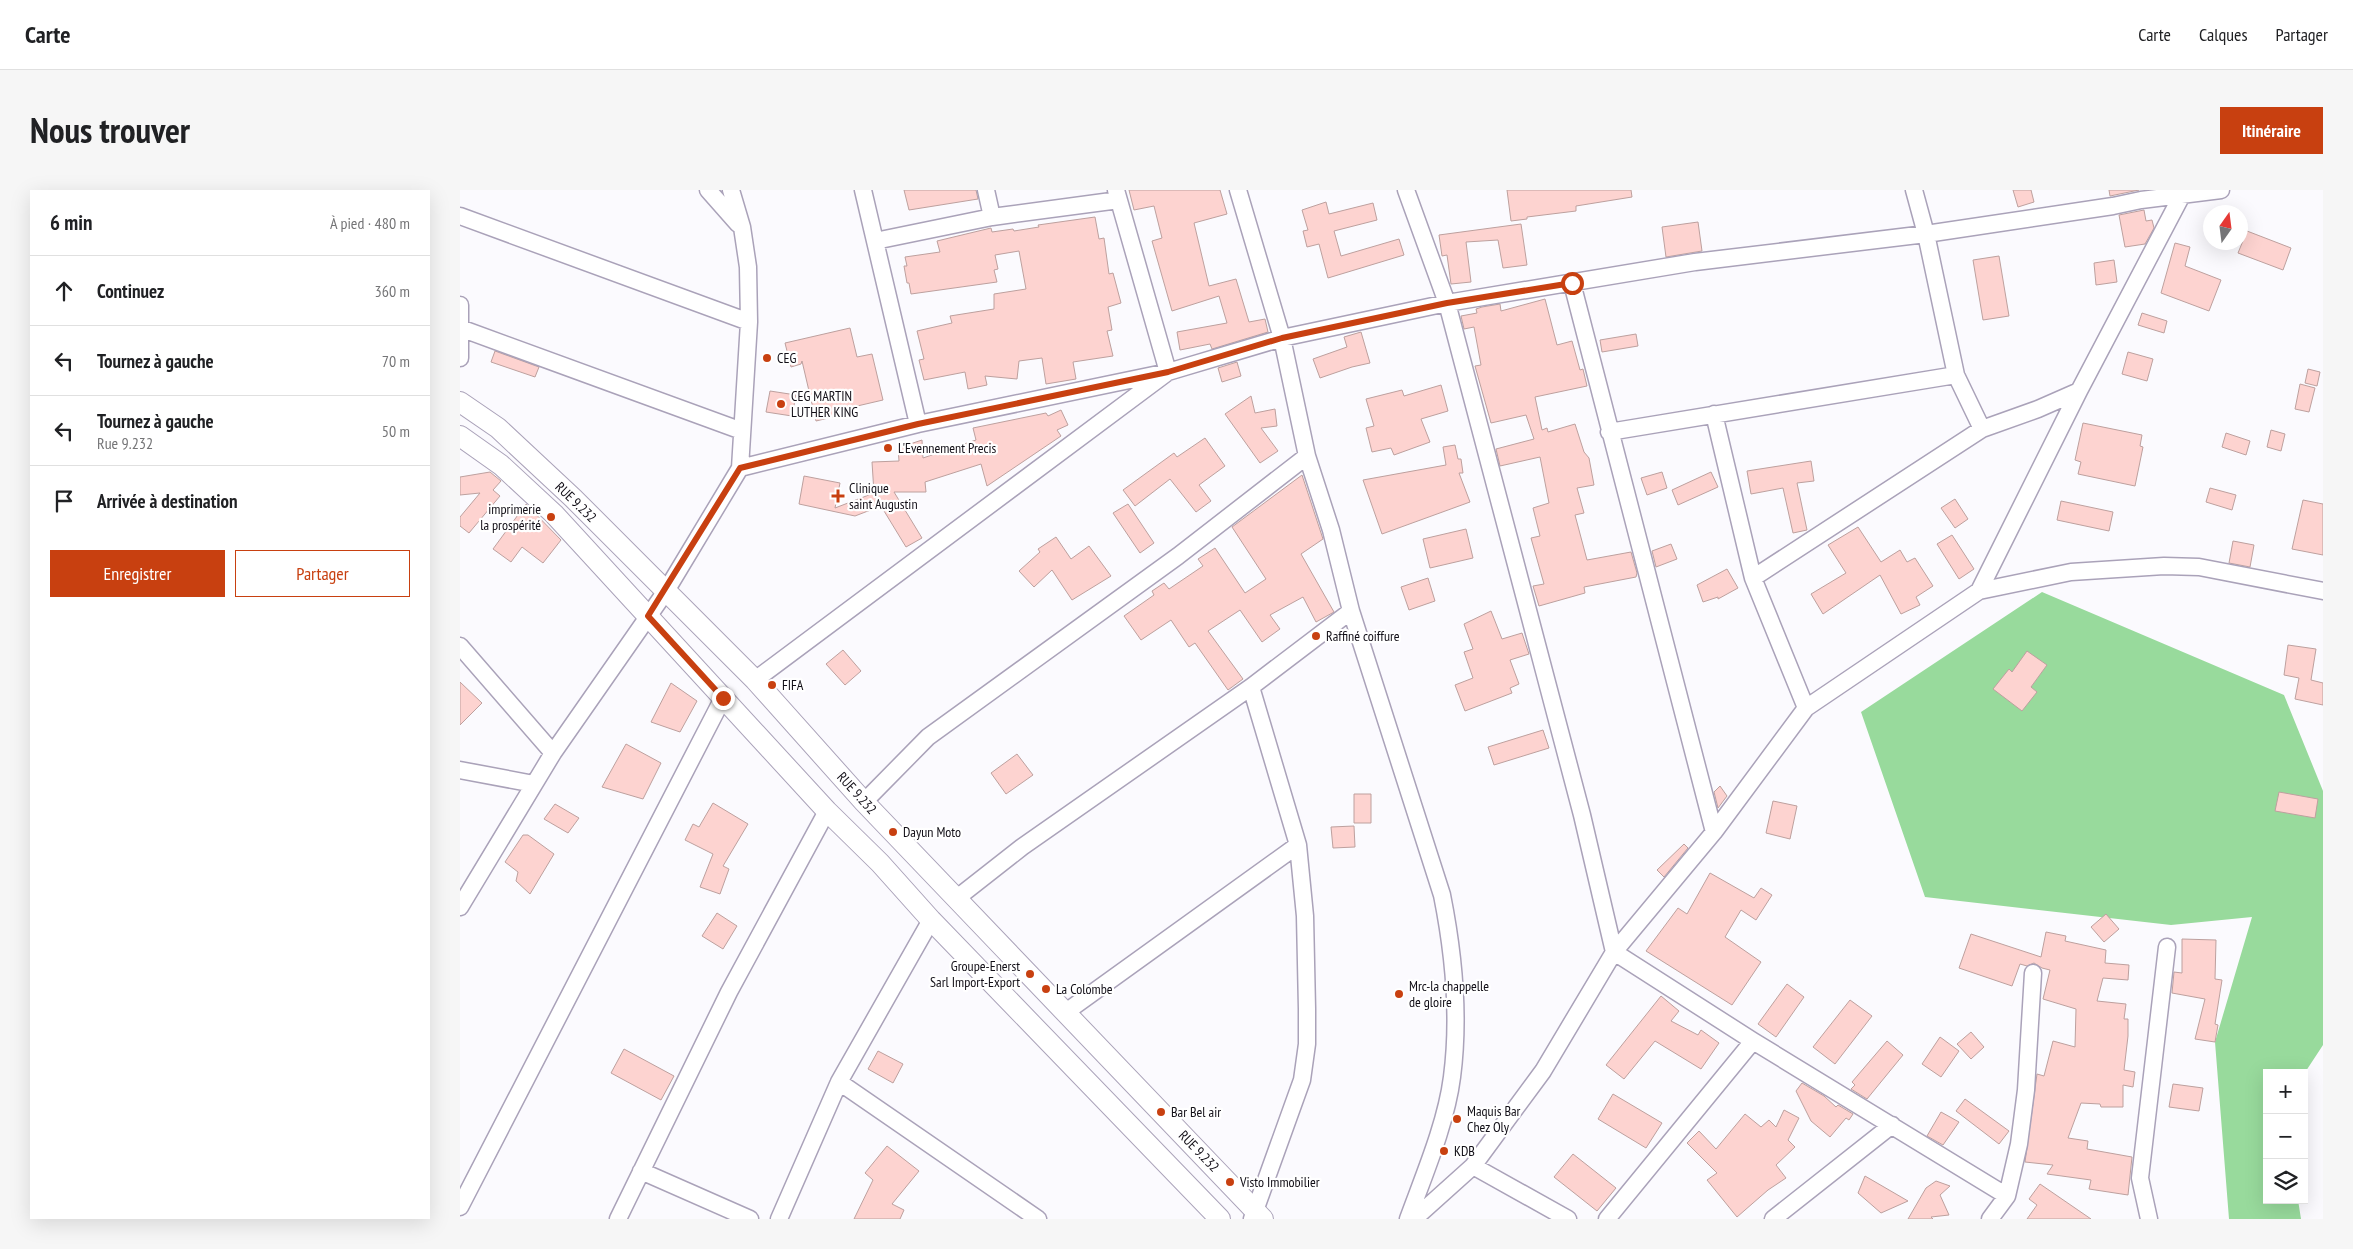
<!DOCTYPE html>
<html lang="fr">
<meta charset="utf-8">
<style>
body{margin:0;font-family:"PT Sans Narrow",sans-serif;background:#f6f6f6;color:#202124}
.controls{position:absolute;right:15px;bottom:15px;display:grid;overflow:hidden;border-radius:0px;box-shadow:0 5px 20px #0002}
.controls button{width:45px;height:45px;display:grid;place-items:center;padding:0;border:0;border-bottom:1px solid #e0e0e0;background:#fff;color:#202124;font:25px sans-serif}
.compass{position:absolute;left:1743px;top:15px;width:45px;height:45px;border-radius:50%;background:#fff;box-shadow:0 5px 20px #0002;rotate:14deg}
.stop{position:absolute;width:15px;height:15px;margin:-11px;border:4px solid #c84010;border-radius:50%;background:#fff}
.stop.end{background:#c84010;border-color:#fff;box-shadow:0 1px 5px #0008}
.list{margin:0;padding:0;list-style:none}
h2{display:flex;justify-content:space-between;align-items:center;height:65px;margin:0;padding:0 20px;font-size:21px}
h2 small{font-size:16px;font-weight:400;color:#757577}
.list li{display:grid;grid-template-columns:32px 1fr auto;gap:15px;align-items:center;box-sizing:border-box;height:70px;padding:0 20px;border-top:1px solid #e0e0e0}
.list b{display:block;font-size:19px;white-space:nowrap}
.list p{margin:0;font-size:16px;white-space:nowrap;color:#757577}
.list em{font-size:16px;font-style:normal;color:#757577}
.actions{display:flex;gap:10px;padding:15px 20px}
.actions a{flex:1;padding:11px 0;border:1px solid #c84010;border-radius:0px;text-align:center;font-size:18px;color:#c84010}
.actions .main{background:#c84010;color:#fff}
.icon{flex:none;width:28px;height:28px;fill:none;stroke:currentColor;stroke-width:2;stroke-linecap:round;stroke-linejoin:round}
.map{position:relative;flex:none;width:1863px;height:1029px;overflow:hidden;border-radius:0px}
header{display:flex;align-items:center;gap:30px;box-sizing:border-box;height:70px;padding:0 25px;background:#fff;border-bottom:1px solid #e0e0e0}
header strong{font-size:24px}
nav{display:flex;gap:28px;margin-inline-start:auto;font-size:18px}
.intro{display:flex;align-items:center;justify-content:space-between;box-sizing:border-box;height:120px;padding:0 30px}
h1{margin:0;font-size:35px}
.button{padding:12px 22px;border-radius:0px;background:#c84010;color:#fff;font-size:18px;font-weight:700}
main{display:flex;gap:30px;padding:0 30px}
aside{flex:1;background:#fff;border-radius:0px;box-shadow:0 5px 20px #0002}
.map>svg:first-child{display:block}
.green{fill:#98da9c}
.building{fill:#fdd3d0;stroke:#bda09e}
.lines{fill:none;stroke-linecap:round;stroke-linejoin:round}
.minor-casing{stroke:#aaa2b9;stroke-width:19}
.tertiary-casing{stroke:#aaa2b9;stroke-width:22}
.minor{stroke:#fff;stroke-width:16}
.tertiary{stroke:#fff;stroke-width:20}
.route{stroke:#c84010;stroke-width:6}
.poi-dot{fill:#c84010;stroke:#fff;stroke-width:2}
.labels{text-anchor:middle;dominant-baseline:central;stroke-width:4.5;stroke-linejoin:round;paint-order:stroke}
.poi-label{font-size:14px;fill:#110e16;stroke:#fff;text-anchor:start}
.street-label{font-size:14px;fill:#110e16;stroke:#fff}
</style>
<header>
<strong>Carte</strong>
<nav><a>Carte</a><a>Calques</a><a>Partager</a></nav>
</header>
<div class="intro"><h1>Nous trouver</h1><a class="button">Itinéraire</a></div>
<main>
<aside>
<h2>6 min<small>À pied · 480 m</small></h2>
<ul class="list">
<li><svg class="icon" aria-label="ahead" viewBox="0 0 24 24"><path d="M12 20V5M6 11l6-6 6 6"/></svg><div><b>Continuez</b></div><em>360 m</em></li>
<li><svg class="icon" aria-label="left" viewBox="0 0 24 24"><path d="M17 20v-9H6M10 6l-5 5 5 5"/></svg><div><b>Tournez à gauche</b></div><em>70 m</em></li>
<li><svg class="icon" aria-label="left" viewBox="0 0 24 24"><path d="M17 20v-9H6M10 6l-5 5 5 5"/></svg><div><b>Tournez à gauche</b><p>Rue 9.232</p></div><em>50 m</em></li>
<li><svg class="icon" aria-label="arrive" viewBox="0 0 24 24"><path d="M6 21V4h12l-3 4 3 4H6"/></svg><div><b>Arrivée à destination</b></div></li>
</ul>
<div class="actions"><a class="main">Enregistrer</a><a>Partager</a></div>
</aside>
<div class="map">
<svg width="1863" height="1029" viewBox="0 0 1863 1029">
<rect width="100%" height="100%" fill="#fbfafe"/>
<path class="green" d="M 1582,402 L 1824,505 L 1863,601 L 1863,855 L 1844,884 L 1844,883 L 1807,883 L 1807,1010 L 1838,1010 L 1841,1029 L 1769,1029 L 1755,852 L 1792,727 L 1711,735 L 1465,707 L 1401,522 Z"/>
<path class="building" d="M 444,0 L 516,0 L 518,9 L 449,20 Z
M 669,0 L 760,0 L 767,24 L 734,33 L 749,96 L 776,89 L 789,132 L 805,129 L 808,142 L 752,159 L 750,154 L 720,160 L 717,142 L 767,133 L 759,106 L 712,121 L 692,51 L 702,48 L 694,16 L 674,20 Z
M 1047,0 L 1171,0 L 1172,7 L 1116,16 L 1116,21 L 1067,27 L 1067,29 L 1051,31 Z
M 1553,0 L 1571,0 L 1574,12 L 1558,17 Z
M 1649,0 L 1679,0 L 1650,6 Z
M 866,12 L 869,24 L 913,13 L 917,30 L 874,41 L 881,66 L 939,49 L 944,65 L 868,88 L 859,54 L 847,57 L 843,41 L 848,40 L 842,20 Z
M 1684,20 L 1686,31 L 1692,30 L 1694,38 L 1685,54 L 1665,57 L 1659,25 Z
M 635,27 L 639,49 L 644,48 L 649,84 L 653,83 L 661,113 L 648,117 L 652,140 L 647,141 L 653,166 L 613,172 L 616,189 L 586,194 L 582,168 L 559,171 L 557,189 L 525,186 L 527,195 L 508,199 L 505,182 L 464,190 L 459,170 L 464,169 L 457,141 L 492,133 L 490,126 L 534,119 L 534,104 L 566,99 L 559,61 L 535,65 L 538,79 L 534,80 L 537,92 L 451,104 L 449,93 L 447,93 L 444,76 L 447,76 L 445,67 L 480,62 L 477,51 L 531,38 L 532,42 L 553,39 L 554,41 L 579,37 L 578,35 Z
M 1238,32 L 1242,61 L 1206,67 L 1202,37 Z
M 1061,34 L 1067,75 L 1043,78 L 1038,50 L 1006,52 L 1011,92 L 991,94 L 987,65 L 982,66 L 979,45 Z
M 1787,41 L 1831,58 L 1823,80 L 1778,63 Z
M 1715,53 L 1730,57 L 1725,76 L 1761,90 L 1749,121 L 1701,103 Z
M 1539,66 L 1549,126 L 1523,130 L 1513,70 Z
M 1654,70 L 1657,92 L 1636,95 L 1634,73 Z
M 1085,109 L 1097,155 L 1112,151 L 1120,180 L 1123,179 L 1127,196 L 1075,207 L 1082,240 L 1087,238 L 1088,242 L 1115,234 L 1124,262 L 1129,268 L 1134,295 L 1117,298 L 1124,323 L 1115,325 L 1127,370 L 1171,362 L 1177,383 L 1176,387 L 1124,397 L 1125,403 L 1079,416 L 1073,396 L 1084,394 L 1071,348 L 1080,346 L 1073,318 L 1089,313 L 1080,267 L 1040,276 L 1036,259 L 1074,249 L 1066,225 L 1031,233 L 1015,176 L 1021,175 L 1014,137 L 1004,139 L 1001,126 L 1017,123 L 1016,119 L 1022,117 L 1040,114 L 1041,121 Z
M 1682,123 L 1707,131 L 1704,143 L 1678,135 Z
M 390,138 L 397,167 L 412,164 L 423,210 L 380,220 L 381,225 L 356,231 L 342,171 L 341,174 L 331,177 L 325,153 Z
M 901,142 L 910,173 L 892,177 L 860,188 L 853,169 L 887,157 L 884,147 Z
M 1176,144 L 1178,156 L 1142,162 L 1140,150 Z
M 35,161 L 79,177 L 75,187 L 31,172 Z
M 1668,162 L 1693,169 L 1687,191 L 1662,184 Z
M 777,172 L 781,186 L 762,192 L 758,178 Z
M 1848,179 L 1860,182 L 1857,196 L 1845,193 Z
M 1840,194 L 1855,198 L 1849,222 L 1835,219 Z
M 981,195 L 988,221 L 961,229 L 970,252 L 934,265 L 931,258 L 912,262 L 906,238 L 914,236 L 906,209 L 942,200 L 944,206 Z
M 310,201 L 336,205 L 332,226 L 306,222 Z
M 791,206 L 795,223 L 815,219 L 817,236 L 801,238 L 818,261 L 800,273 L 765,224 Z
M 601,220 L 608,235 L 597,240 L 601,246 L 527,296 L 521,274 L 465,292 L 466,302 L 434,302 L 462,348 L 446,357 L 421,316 L 395,326 L 339,314 L 344,286 L 380,293 L 375,318 L 414,303 L 412,272 L 439,271 L 438,258 L 462,250 L 463,268 L 516,250 L 513,238 L 586,223 L 588,226 Z
M 1623,233 L 1682,245 L 1680,256 L 1683,257 L 1675,296 L 1618,284 L 1621,272 L 1615,270 Z
M 1811,240 L 1825,244 L 1821,261 L 1807,257 Z
M 1766,243 L 1790,251 L 1786,265 L 1762,257 Z
M 745,248 L 765,276 L 739,295 L 751,311 L 736,322 L 710,289 L 675,316 L 663,300 L 714,263 L 717,267 Z
M 995,255 L 998,269 L 1001,269 L 1003,283 L 999,283 L 1010,312 L 922,344 L 903,290 L 986,275 L 983,257 Z
M 1351,271 L 1354,291 L 1337,293 L 1347,340 L 1333,343 L 1323,298 L 1291,304 L 1287,281 Z
M 30,282 L 41,291 L 33,300 L 40,306 L 9,343 L 0,336 L 0,327 L 20,303 L 0,305 L 0,287 Z
M 1202,282 L 1207,298 L 1187,305 L 1181,288 Z
M 1251,282 L 1258,297 L 1218,315 L 1212,300 Z
M 842,285 L 863,349 L 841,364 L 874,422 L 856,432 L 843,407 L 810,425 L 820,439 L 802,452 L 780,420 L 748,441 L 783,489 L 768,500 L 735,453 L 729,457 L 711,430 L 681,450 L 664,426 L 694,405 L 692,401 L 704,393 L 709,399 L 743,376 L 738,369 L 755,358 L 785,403 L 806,389 L 772,337 Z
M 1750,298 L 1776,305 L 1772,320 L 1746,312 Z
M 1495,309 L 1508,329 L 1495,338 L 1481,318 Z
M 1843,310 L 1863,314 L 1863,365 L 1832,359 Z
M 1601,311 L 1653,322 L 1649,341 L 1597,330 Z
M 66,314 L 101,350 L 83,373 L 62,357 L 51,372 L 33,359 Z
M 668,314 L 694,353 L 680,363 L 653,323 Z
M 1398,337 L 1421,372 L 1440,360 L 1447,372 L 1455,368 L 1473,396 L 1456,407 L 1460,415 L 1441,424 L 1420,385 L 1363,424 L 1351,404 L 1386,383 L 1368,355 Z
M 1006,339 L 1013,368 L 970,378 L 963,349 Z
M 1492,345 L 1514,379 L 1499,389 L 1477,354 Z
M 596,347 L 611,369 L 629,356 L 651,386 L 612,410 L 592,380 L 574,397 L 559,381 L 580,362 L 578,359 Z
M 1773,351 L 1794,355 L 1790,377 L 1769,373 Z
M 1211,354 L 1217,369 L 1196,377 L 1192,361 Z
M 1267,379 L 1278,398 L 1258,409 L 1258,407 L 1243,412 L 1237,395 Z
M 968,388 L 975,411 L 949,420 L 941,397 Z
M 1031,421 L 1042,449 L 1062,443 L 1069,464 L 1050,470 L 1059,494 L 1050,498 L 1052,503 L 1005,521 L 995,495 L 1013,488 L 1004,462 L 1013,459 L 1004,434 Z
M 1828,455 L 1856,459 L 1851,490 L 1863,493 L 1863,515 L 1835,509 L 1839,488 L 1824,485 Z
M 383,460 L 401,481 L 385,495 L 366,474 Z
M 1567,461 L 1587,475 L 1571,497 L 1577,502 L 1562,521 L 1533,499 L 1549,479 L 1552,482 Z
M 0,492 L 22,513 L 0,535 Z
M 211,493 L 237,511 L 220,542 L 191,532 Z
M 1083,540 L 1089,558 L 1034,575 L 1028,557 Z
M 166,554 L 201,573 L 183,609 L 142,597 Z
M 557,564 L 573,585 L 546,604 L 531,583 Z
M 1260,596 L 1267,606 L 1258,618 L 1254,602 Z
M 1819,602 L 1858,609 L 1855,628 L 1815,621 Z
M 894,604 L 911,604 L 911,633 L 894,633 Z
M 1313,611 L 1337,616 L 1330,649 L 1306,643 Z
M 253,613 L 288,634 L 263,676 L 269,679 L 260,704 L 240,697 L 253,664 L 225,650 L 233,634 L 239,637 Z
M 95,614 L 119,628 L 108,643 L 84,629 Z
M 894,636 L 895,657 L 873,658 L 871,637 Z
M 63,645 L 68,645 L 94,664 L 70,704 L 56,691 L 58,682 L 45,672 Z
M 1224,654 L 1228,658 L 1204,687 L 1197,680 Z
M 1250,683 L 1294,708 L 1301,698 L 1312,705 L 1296,730 L 1281,720 L 1265,747 L 1301,772 L 1272,815 L 1186,761 L 1218,718 L 1227,724 Z
M 257,723 L 277,736 L 263,759 L 242,746 Z
M 1646,724 L 1659,739 L 1644,752 L 1631,737 Z
M 1586,742 L 1606,746 L 1605,751 L 1646,760 L 1645,773 L 1669,775 L 1668,790 L 1643,788 L 1637,811 L 1666,814 L 1664,829 L 1668,829 L 1668,846 L 1664,880 L 1675,882 L 1673,897 L 1663,895 L 1663,917 L 1641,917 L 1640,914 L 1621,913 L 1608,948 L 1628,951 L 1627,959 L 1672,967 L 1668,1005 L 1629,999 L 1631,990 L 1587,984 L 1593,975 L 1565,972 L 1577,884 L 1584,886 L 1593,851 L 1615,857 L 1616,819 L 1583,809 L 1590,780 L 1582,778 L 1574,773 L 1567,776 L 1560,774 L 1552,796 L 1499,778 L 1511,744 L 1581,767 Z
M 1722,749 L 1756,750 L 1755,789 L 1762,790 L 1755,834 L 1758,835 L 1755,852 L 1735,849 L 1745,809 L 1712,803 L 1714,782 L 1722,783 Z
M 1327,794 L 1344,807 L 1316,847 L 1298,834 Z
M 1201,806 L 1219,821 L 1211,831 L 1238,845 L 1241,840 L 1259,853 L 1241,879 L 1195,851 L 1164,889 L 1146,875 Z
M 1390,810 L 1412,826 L 1375,874 L 1353,857 Z
M 1511,842 L 1524,857 L 1511,869 L 1497,854 Z
M 1480,847 L 1499,861 L 1481,887 L 1462,874 Z
M 1427,851 L 1443,865 L 1407,909 L 1391,899 L 1395,895 L 1392,892 Z
M 164,859 L 214,886 L 201,910 L 151,883 Z
M 418,861 L 443,874 L 433,893 L 408,879 Z
M 1342,893 L 1364,906 L 1376,917 L 1378,915 L 1393,924 L 1389,930 L 1386,928 L 1370,947 L 1351,931 L 1336,901 Z
M 1713,894 L 1743,898 L 1739,921 L 1709,917 Z
M 1153,904 L 1202,933 L 1186,958 L 1138,929 Z
M 1505,909 L 1549,941 L 1539,954 L 1496,921 Z
M 1324,920 L 1339,928 L 1328,950 L 1335,957 L 1316,975 L 1326,988 L 1308,1000 L 1277,1027 L 1247,990 L 1257,983 L 1227,953 L 1239,941 L 1256,959 L 1285,924 L 1301,937 L 1309,930 L 1316,937 Z
M 1481,922 L 1499,932 L 1483,955 L 1467,946 Z
M 427,956 L 459,981 L 432,1014 L 444,1020 L 440,1029 L 394,1029 L 413,990 L 405,983 Z
M 1113,964 L 1156,998 L 1137,1021 L 1094,987 Z
M 1405,986 L 1448,1011 L 1421,1023 L 1398,1003 Z
M 1476,991 L 1490,996 L 1480,1005 L 1489,1025 L 1471,1027 L 1473,1029 L 1448,1029 L 1466,998 Z
M 1580,994 L 1631,1029 L 1567,1029 L 1577,1015 L 1569,1009 Z"/>
<g class="lines">
<g class="minor-casing">
<path id="minor" d="M 248,0 L 278,34
M 403,0 L 458,234
M 526,0 L 532,27
M 778,0 L 822,148 L 847,266 L 871,340 L 891,421 L 982,705 C 994,765 1000,826 992,887 C 986,934 964,985 948,1029
M 946,0 L 987,113 L 1122,625 L 1154,762 L 1293,851 L 1547,1006
M 1454,0 L 1466,44 L 1496,185 L 1522,239
M 0,26 L 289,132
M 415,51 L 532,27 L 659,10
M 1112,93 L 1254,642
M 0,115 L 0,168
M 0,138 L 282,241
M 1254,224 L 1293,388 L 1346,518
M 1149,242 L 1496,185
M 280,278 L 458,234 L 708,182 L 822,148 L 987,113 L 1235,72 L 1466,44 L 1653,16 L 1681,10 L 1761,0
M 1293,388 L 1522,239 L 1578,219 L 1619,201
M 1519,401 L 1619,201 L 1722,5
M 0,456 L 93,563
M 295,490 L 708,182 L 656,0
M 791,497 L 838,655 L 845,726 L 847,819 L 847,854 L 842,890 L 792,1029
M 0,580 L 74,594
M 404,612 L 468,547 L 718,366 L 847,266
M 497,708 L 562,657 L 791,497 L 891,421
M 0,717 L 93,563 L 206,401 L 280,278 L 289,132 L 288,77 L 282,37 L 271,0
M 606,822 L 838,655
M 379,892 L 578,1029
M 1013,976 L 1108,1029
M 181,981 L 290,1029
M 0,1017 L 263,508
M 158,1029 L 269,802 L 367,621
M 319,1029 L 379,892 L 471,730
M 954,1029 L 1013,976 L 1083,881 L 1154,762 L 1254,642 L 1346,518 L 1519,401 L 1611,382 L 1704,376 L 1739,377 L 1863,401
M 1147,1029 L 1293,851
M 1313,1029 L 1432,935
M 1530,1029 L 1547,1006 L 1559,954 L 1566,900 L 1573,783
M 1689,1029 L 1680,988 L 1707,757"/>
</g>
<g class="tertiary-casing">
<path id="tertiary" d="M 0,212 L 38,238 L 113,308 L 295,490 L 404,612 L 803,1029
M 0,246 L 41,275 L 94,324 L 367,621 L 420,673 L 471,730 L 760,1029"/>
</g>
<use href="#minor" class="minor"/>
<use href="#tertiary" class="tertiary"/>
</g>
<g class="lines">
<path class="route" d="M 263,508 L 188,426 L 280,278 L 458,234 L 708,182 L 822,148 L 987,113 L 1112,93"/>
</g>
<g class="poi-dot">
<circle cx="307" cy="168" r="5"/>
<circle cx="321" cy="214" r="5"/>
<circle cx="428" cy="258" r="5"/>
<path d="M375.5 298.5h5v5h5v5h-5v5h-5v-5h-5v-5h5z"/>
<circle cx="91" cy="327" r="5"/>
<circle cx="856" cy="446" r="5"/>
<circle cx="312" cy="495" r="5"/>
<circle cx="433" cy="642" r="5"/>
<circle cx="570" cy="784" r="5"/>
<circle cx="586" cy="799" r="5"/>
<circle cx="939" cy="804" r="5"/>
<circle cx="701" cy="922" r="5"/>
<circle cx="997" cy="929" r="5"/>
<circle cx="984" cy="961" r="5"/>
<circle cx="770" cy="992" r="5"/>
</g>
<g class="labels">
<g class="poi-label">
<text x="317" y="168">CEG</text>
<text x="331" y="206">CEG MARTIN<tspan x="331" dy="16">LUTHER KING</tspan></text>
<text x="438" y="258">L'Evennement Precis</text>
<text x="389" y="298">Clinique<tspan x="389" dy="16">saint Augustin</tspan></text>
<text x="81" y="319" text-anchor="end">imprimerie<tspan x="81" dy="16">la prospérité</tspan></text>
<text x="866" y="446">Raffiné coiffure</text>
<text x="322" y="495">FIFA</text>
<text x="443" y="642">Dayun Moto</text>
<text x="560" y="776" text-anchor="end">Groupe-Enerst<tspan x="560" dy="16">Sarl Import-Export</tspan></text>
<text x="949" y="796">Mrc-la chappelle<tspan x="949" dy="16">de gloire</tspan></text>
<text x="596" y="799">La Colombe</text>
<text x="1007" y="921">Maquis Bar<tspan x="1007" dy="16">Chez Oly</tspan></text>
<text x="711" y="922">Bar Bel air</text>
<text x="994" y="961">KDB</text>
<text x="780" y="992">Visto Immobilier</text>
</g>
<g class="street-label">
<text transform="translate(116 312) rotate(44)">RUE 9.232</text>
<text transform="translate(397 603) rotate(48)">RUE 9.232</text>
<text transform="translate(739 961) rotate(46)">RUE 9.232</text>
</g>
</g>
</svg>
<div class="controls">
<button>+</button>
<button>−</button>
<button><svg class="icon" aria-label="layers" viewBox="0 0 24 24"><path d="M12 4l9 5-9 5-9-5zM3 14l9 5 9-5"/></svg></button>
</div>
<svg class="compass" viewBox="-18 -18 36 36"><path d="M0-13l5 13h-10z" fill="#e53935"/><path d="M0 13l5-13h-10z" fill="#757577"/></svg>
<div class="stop" style="left:1112px;top:93px"></div>
<div class="stop end" style="left:263px;top:508px"></div>
</div>
</main>
